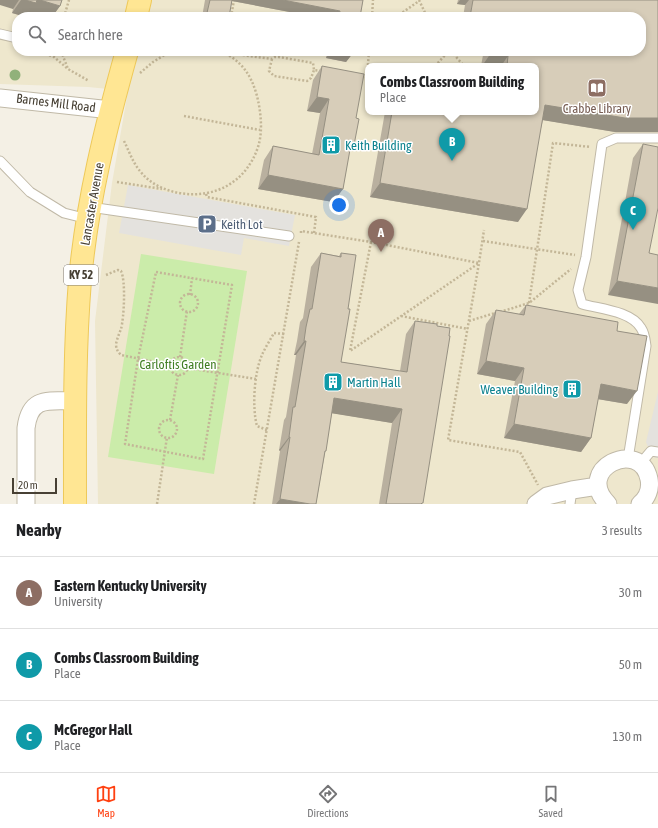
<!DOCTYPE html>
<style>
body{margin:0;font-family:"Asap Condensed",sans-serif;background:#f6f6f6;color:#202124}
.scale{position:absolute;left:12px;bottom:10px;width:45px;box-sizing:border-box;padding-left:4px;border:2px solid #474034;border-top:0;font-size:11px;line-height:14px;white-space:nowrap;color:#474034;-webkit-text-stroke:3px #fff;paint-order:stroke}
.you{position:absolute;left:339px;top:205px;width:14px;height:14px;margin:-10px;border:3px solid #fff;border-radius:50%;background:#1a73e8;box-shadow:0 0 0 6px #1a73e833}
.badge{display:grid;place-items:center;width:26px;height:26px;border-radius:50%;background:#ff4111;color:#fff;font-size:13px;font-weight:700}
.pin{position:absolute;translate:-50% -33px;filter:drop-shadow(0 1px 2px #0008)}
.pin::after{content:'';position:absolute;top:21px;width:14px;height:12px;background:inherit;clip-path:polygon(0 0,100% 0,50% 100%)}
.popup{position:absolute;left:365px;top:63px;width:174px;height:52px;box-sizing:border-box;display:grid;place-content:center;border-radius:8px;background:#fff;filter:drop-shadow(0 1px 3px #0005);font-size:13px;white-space:nowrap;color:#757577}
.popup b{font-size:15px;color:#202124}
.popup::after{content:'';position:absolute;left:50%;top:100%;margin-left:-8px;border:8px solid transparent;border-top-color:#fff}
.list{margin:0;padding:0;list-style:none}
h2{display:flex;justify-content:space-between;align-items:center;height:52px;margin:0;padding:0 16px;font-size:17px}
h2 small{font-size:13px;font-weight:400;color:#757577}
.list li{display:grid;grid-template-columns:26px 1fr auto;gap:12px;align-items:center;box-sizing:border-box;height:72px;padding:0 16px;border-top:1px solid #e0e0e0}
.list b{display:block;font-size:15px;white-space:nowrap}
.list p{margin:0;font-size:13px;white-space:nowrap;color:#757577}
.list em{font-size:13px;font-style:normal;color:#757577}
.icon{flex:none;width:22px;height:22px;fill:none;stroke:currentColor;stroke-width:2;stroke-linecap:round;stroke-linejoin:round}
.map{position:relative;flex:none;width:658px;height:504px;overflow:hidden}
.search{position:absolute;background:#fff;box-shadow:0 2px 6px #0003;left:12px;right:12px;top:12px;height:44px;display:flex;align-items:center;gap:10px;box-sizing:border-box;padding:0 14px;border-radius:16px;color:#757577;font-size:15px}
.sheet{height:268px;background:#fff}
nav{display:flex;justify-content:space-around;align-items:center;box-sizing:border-box;height:56px;border-top:1px solid #e0e0e0;background:#fff;font-size:11px;color:#757577}
nav a{display:grid;justify-items:center;gap:2px}
nav .on{color:#ff4111}
.map>svg:first-child{display:block}
.education{fill:#eee7cd;fill-rule:evenodd}
.green{fill:#cbecaa}
.parking{fill:#e4e2de}
.lines{fill:none;stroke-linecap:round;stroke-linejoin:round}
.lane-casing{stroke:#c0b9a7;stroke-width:11}
.street-casing{stroke:#c0b9a7;stroke-width:19}
.primary-casing{stroke:#eec959;stroke-width:24}
.path{stroke:#c3b697;stroke-width:2.5;stroke-dasharray:2 2;stroke-linecap:butt}
.lane{stroke:#fff;stroke-width:9}
.street{stroke:#fff;stroke-width:17}
.primary{stroke:#ffe693;stroke-width:22}
.tree{fill:#91b17a}
.wall{fill:#b9b09f}
.shaded-wall{fill:#969082}
.building{fill:#d7cdb9;stroke:#969082}
.labels{text-anchor:middle;dominant-baseline:central;stroke-width:3;stroke-linejoin:round;paint-order:stroke}
.shield{fill:#fff;stroke:#7e7971;stroke-width:1}
.shield-label{font-size:12px;font-weight:bold;fill:#474034}
.street-label{font-size:13px;fill:#474034;stroke:#fff}
.education-label{font-size:13px;fill:#785e54;stroke:#fff}
.culture-label{font-size:13px;fill:#0d838f;stroke:#fff;text-anchor:start}
.service-label{font-size:13px;fill:#4e5e75;stroke:#fff;text-anchor:start}
.park-label{font-size:13px;fill:#407e22;stroke:#fff}
</style>
<div class="map">
<svg width="658" height="504" viewBox="0 0 658 504">
<rect width="100%" height="100%" fill="#f4f0e5"/>
<path class="education" d="M 0,0 L 658,0 L 658,504 L 98,504 L 95,321 L 112,183 L 128,91 L 88,87 L 0,84 ZM 17,17 L 641,17 L 641,51 L 17,51 ZM 368,66 L 536,66 L 536,112 L 368,112 Z"/>
<path class="green" d="M 141,254 L 247,271 L 214,474 L 108,457 Z"/>
<path class="parking" d="M 128,185 L 295,215 L 289,246 L 244,238 L 241,255 L 119,233 Z
M 658,392 L 658,458 L 652,457 L 646,442 Z"/>
<g class="lines">
<g class="lane-casing">
<path id="lane" d="M 0,34 L 17,38
M 0,161 L 30,192 L 64,213 L 88,219
M 90,207 L 289,236
M 628,459 L 646,346 C 645,340 645,334 641,328 C 631,311 600,309 582,304 L 578,290 L 586,257 L 602,144 L 616,138 L 658,138
M 640,464 L 651,451 L 658,452
M 570,504 L 572,490"/>
</g>
<g class="street-casing">
<path id="street" d="M 0,98 L 111,110
M 26,504 L 26,428 C 30,396 48,401 75,401
M 536,504 L 547,496 L 572,490 L 598,486
M 608,504 C 573,469 640,437 649,479 C 651,489 647,498 640,504"/>
</g>
<g class="primary-casing">
<path id="primary" d="M 136,17 L 140,0
M 75,504 C 75,429 74,354 80,280 C 87,202 106,126 127,51"/>
</g>
<path class="path" d="M 419,0 L 427,17
M 64,17 L 69,0
M 231,17 L 234,0
M 372,17 L 373,0
M 396,17 L 419,1
M 38,51 L 54,57 L 68,69 L 89,81
M 61,51 L 68,69
M 451,51 L 464,66
M 227,53 L 272,59 L 275,57 L 279,57 L 313,63 L 314,70 L 322,71
M 272,59 L 269,71 L 274,76 L 307,81 L 311,78 L 314,70
M 435,66 L 449,51
M 140,73 L 153,62 L 171,51
M 361,76 L 368,77
M 367,77 L 369,51
M 184,116 L 260,130
M 124,141 C 129,151 133,163 140,171 C 150,184 164,190 179,193 C 214,199 246,183 258,147 C 263,132 261,112 257,96 C 251,74 241,60 220,51
M 117,182 L 162,189
M 206,194 L 207,197 L 316,217 L 314,233
M 301,233 L 301,231 L 371,242 L 479,263 L 448,440 L 520,452 L 538,485
M 483,241 L 575,255
M 371,242 L 350,351 L 479,263 L 484,230
M 156,272 L 232,285 L 203,459 L 125,444 L 138,359 Z
M 106,275 L 118,270 L 121,271 C 126,281 124,318 121,329 C 119,334 117,339 116,344 C 116,349 118,352 121,355 L 170,365
M180 303a9 9 0 1 1 18 0a9 9 0 1 1-18 0Z
M 190,295 L 192,278
M 529,303 L 553,143 L 591,147
M 500,312 L 529,303 L 571,269
M 401,316 L 468,329
M 469,321 L 495,313
M 180,357 L 187,311
M170 366a9 9 0 1 1 18 0a9 9 0 1 1-18 0Z
M 187,368 L 256,379
M 170,420 L 178,375
M159 429a9 9 0 1 1 18 0a9 9 0 1 1-18 0Z
M 267,430 L 257,426 C 252,408 254,373 262,355 C 265,348 270,340 274,333 L 284,334
M 157,504 L 167,437
M 254,504 L 299,242"/>
<use href="#lane" class="lane"/>
<use href="#street" class="street"/>
<use href="#primary" class="primary"/>
</g>
<circle class="tree" cx="15" cy="75" r="5.5"/>
<path class="wall" d="M 0,0 L 62,0 L 60,6 L 52,17 L 42,17 L 29,13 L 26,17 L 12,13 L 13,9 Z
M 205,0 L 363,0 L 360,17 L 316,17 L 232,1 L 229,17 L 202,17 Z
M 458,0 L 658,0 L 658,132 L 615,132 L 543,120 L 518,222 L 370,197 L 385,112 L 536,112 L 536,66 L 481,66 L 483,55 L 471,53 L 471,51 L 641,51 L 641,17 L 463,17 L 465,5 L 457,4 Z
M 327,51 L 353,51 L 353,53 L 346,62 L 326,58 Z
M 322,66 L 349,152 L 343,189 L 333,202 L 258,189 L 264,160 L 273,146 L 312,154 L 320,113 L 307,111 L 313,80 Z
M 643,144 L 649,253 L 608,295 L 633,158 Z
M 321,253 L 339,256 L 341,253 L 348,309 L 341,362 L 400,371 L 406,334 L 415,321 L 422,504 L 379,504 L 392,423 L 332,413 L 316,504 L 272,504 L 280,451 L 279,450 L 284,420 L 286,417 L 296,355 L 294,355 L 297,341 L 300,322 L 303,318 L 311,267 Z
M 526,305 L 617,331 L 627,404 L 598,399 L 591,438 L 581,452 L 504,438 L 515,381 L 477,374 L 486,324 L 496,310 L 519,314 Z"/>
<path class="shaded-wall" d="M 0,0 L 19,0 L 13,9 L 0,5 Z
M 21,0 L 40,0 L 60,6 L 52,17 L 42,17 L 29,13 L 26,17 L 12,13 Z
M 227,0 L 283,0 L 340,11 L 336,17 L 316,17 Z
M 460,0 L 469,0 L 465,5 L 457,4 Z
M 331,51 L 344,51 L 353,53 L 346,62 L 326,58 Z
M 472,51 L 486,51 L 483,55 L 471,53 Z
M 491,53 L 508,56 L 501,66 L 482,66 Z
M 317,97 L 329,99 L 320,113 L 307,111 Z
M 545,105 L 658,118 L 658,132 L 615,132 L 536,119 Z
M 351,144 L 354,145 L 345,158 Z
M 268,175 L 343,189 L 333,202 L 258,189 Z
M 380,183 L 527,209 L 518,222 L 370,197 Z
M 617,281 L 658,288 L 658,304 L 608,295 Z
M 304,341 L 306,341 L 296,355 L 294,355 Z
M 486,361 L 524,368 L 515,381 L 477,374 Z
M 601,384 L 637,391 L 627,404 L 591,398 Z
M 334,398 L 402,409 L 392,423 L 324,412 Z
M 514,424 L 591,438 L 581,452 L 504,438 Z
M 289,437 L 290,437 L 280,451 L 279,450 Z
M 280,499 L 310,504 L 276,504 Z"/>
<path class="building" d="M 25,0 L 37,0 L 36,3 Z
M 40,0 L 62,0 L 60,6 Z
M 210,0 L 232,0 L 229,17 L 206,17 Z
M 283,0 L 363,0 L 360,17 L 339,17 L 340,11 Z
M 473,0 L 658,0 L 658,118 L 625,118 L 545,105 L 527,209 L 380,183 L 392,112 L 536,112 L 536,66 L 507,66 L 508,56 L 491,53 L 491,51 L 641,51 L 641,17 L 470,17 Z
M 344,51 L 353,51 L 353,53 Z
M 322,66 L 364,74 L 356,118 L 359,119 L 354,145 L 351,144 L 343,189 L 268,175 L 273,146 L 319,155 L 329,99 L 317,97 Z
M 643,144 L 658,147 L 658,208 L 649,253 L 658,255 L 658,288 L 617,281 Z
M 321,253 L 341,257 L 341,253 L 356,255 L 348,309 L 350,309 L 341,362 L 407,372 L 415,321 L 437,324 L 437,326 L 450,328 L 449,336 L 450,336 L 423,503 L 422,503 L 421,504 L 386,504 L 402,409 L 334,398 L 326,451 L 325,451 L 316,504 L 310,504 L 280,499 L 290,437 L 289,437 L 293,407 L 295,407 L 306,341 L 304,341 L 306,327 L 310,309 L 312,309 Z
M 526,305 L 618,322 L 617,331 L 647,336 L 637,391 L 601,384 L 591,438 L 514,424 L 524,368 L 486,361 L 496,310 L 524,315 Z"/>
<defs>
<g id="library-square" transform="scale(1)"><rect x="-9" y="-9" width="18" height="18" rx="4" fill="#8d6e63" stroke="#fff"/><path d="M-6-4Q-3-5.5-.7-3.5V5Q-3 3-6 4ZM6-4Q3-5.5 .7-3.5V5Q3 3 6 4Z" fill="#fff"/></g>
<g id="building-square" transform="scale(1)"><rect x="-9" y="-9" width="18" height="18" rx="4" fill="#0f9aa8" stroke="#fff"/><path d="M-4-6H4V6H1V3H-1V6H-4ZM-2.5-4.3h1.7v1.8h-1.7ZM.8-4.3h1.7v1.8H.8ZM-2.5-1h1.7V.8h-1.7ZM.8-1h1.7V.8H.8Z" fill="#fff"/></g>
<g id="parking-square" transform="scale(1)"><rect x="-9" y="-9" width="18" height="18" rx="4" fill="#5c6f8a" stroke="#fff"/><path d="M-3.5-5.5H1a3.5 3.5 0 0 1 0 7H-1V5.5H-3.5ZM-1-3.4V-.6H.8a1.4 1.4 0 0 0 0-2.8Z" fill="#fff"/></g>
</defs>
<g fill-rule="evenodd">
<use href="#library-square" x="597" y="88"/>
<use href="#building-square" x="331" y="145"/>
<use href="#parking-square" x="207" y="224"/>
<use href="#building-square" x="333" y="382"/>
<use href="#building-square" x="572" y="389"/>
</g>
<g class="labels">
<rect class="shield" x="64" y="265" width="34" height="20" rx="3"/>
<g class="shield-label">
<text x="81" y="275">KY 52</text>
</g>
<g class="street-label">
<text transform="translate(56 103) rotate(7)">Barnes Mill Road</text>
<text transform="translate(92 204) rotate(-80)">Lancaster Avenue</text>
</g>
<g class="education-label">
<text x="597" y="108">Crabbe Library</text>
</g>
<g class="culture-label">
<text x="345" y="145">Keith Building</text>
<text x="347" y="382">Martin Hall</text>
<text x="558" y="389" text-anchor="end">Weaver Building</text>
</g>
<g class="service-label">
<text x="221" y="224">Keith Lot</text>
</g>
<g class="park-label">
<text x="178" y="364">Carloftis Garden</text>
</g>
</g>
</svg>
<div class="scale">20 m</div>
<div class="you"></div>
<div class="pin badge" style="left:381px;top:252px;background:#8d6e63">A</div>
<div class="pin badge" style="left:452px;top:161px;background:#0f9aa8">B</div>
<div class="popup"><b>Combs Classroom Building</b>Place</div>
<div class="pin badge" style="left:633px;top:230px;background:#0f9aa8">C</div>
<div class="search"><svg class="icon" aria-label="search" viewBox="0 0 24 24"><circle cx="10" cy="10" r="6"/><path d="M15 15l6 6"/></svg>Search here</div>
</div>
<section class="sheet">
<h2>Nearby<small>3 results</small></h2>
<ul class="list">
<li><span class="badge" style="background:#8d6e63">A</span><div><b>Eastern Kentucky University</b><p>University</p></div><em>30 m</em></li>
<li><span class="badge" style="background:#0f9aa8">B</span><div><b>Combs Classroom Building</b><p>Place</p></div><em>50 m</em></li>
<li><span class="badge" style="background:#0f9aa8">C</span><div><b>McGregor Hall</b><p>Place</p></div><em>130 m</em></li>
</ul>
</section>
<nav>
<a class="on"><svg class="icon" aria-label="map" viewBox="0 0 24 24"><path d="M3 6l6-2 6 2 6-2v14l-6 2-6-2-6 2zM9 4v14M15 6v14"/></svg>Map</a>
<a><svg class="icon" aria-label="directions" viewBox="0 0 24 24"><path d="M12 3l9 9-9 9-9-9zM9 14v-3h6M13 9l2 2-2 2"/></svg>Directions</a>
<a><svg class="icon" aria-label="saved" viewBox="0 0 24 24"><path d="M7 4h10v16l-5-4-5 4z"/></svg>Saved</a>
</nav>
